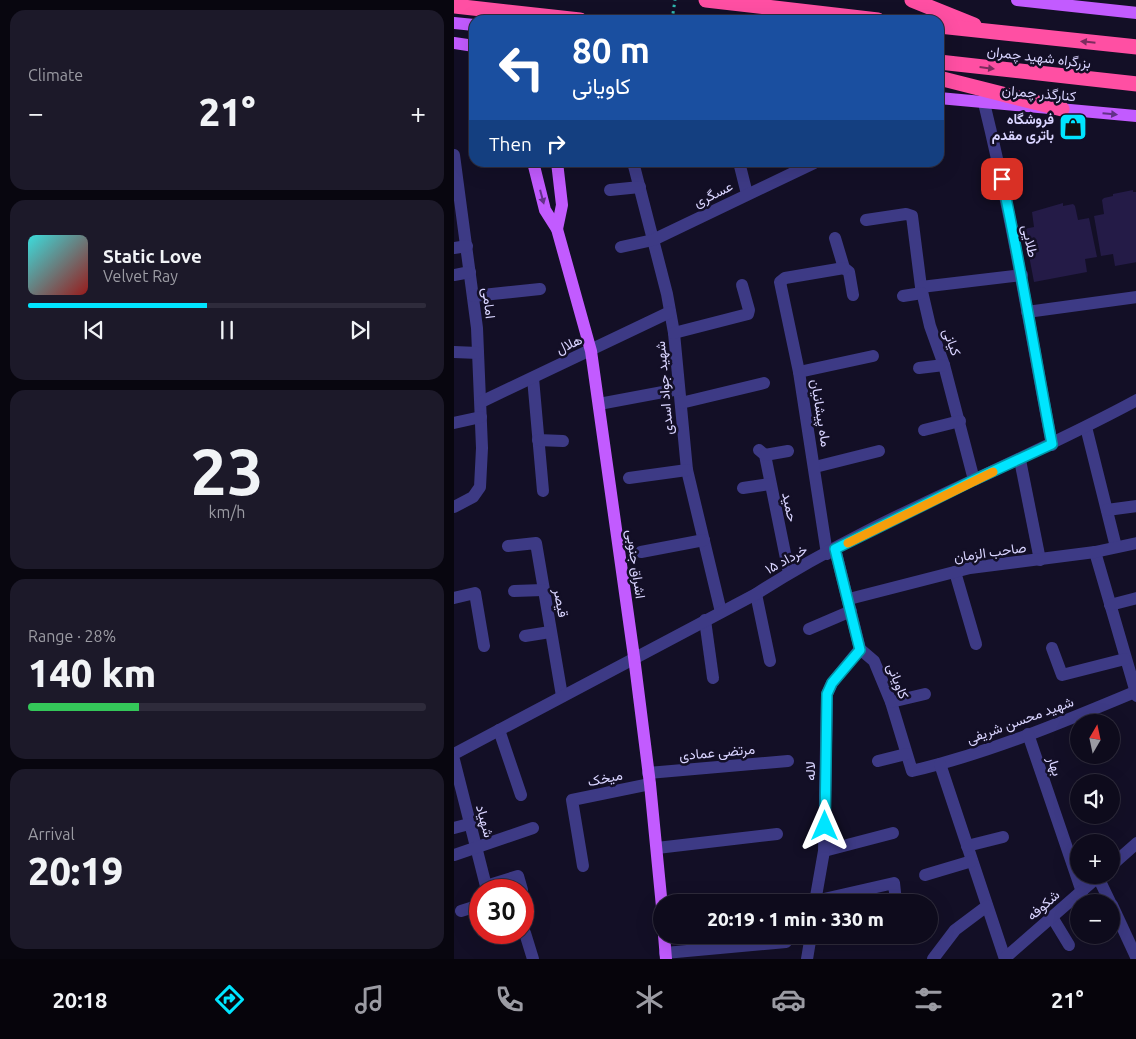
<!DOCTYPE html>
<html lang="en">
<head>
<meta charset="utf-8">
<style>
	body { margin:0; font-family:Ubuntu,Vazirmatn,sans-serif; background:#1c1929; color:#f1f3f6; height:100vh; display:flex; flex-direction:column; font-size:19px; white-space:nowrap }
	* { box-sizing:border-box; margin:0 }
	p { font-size:16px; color:#9b9ba3 }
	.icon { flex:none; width:28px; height:28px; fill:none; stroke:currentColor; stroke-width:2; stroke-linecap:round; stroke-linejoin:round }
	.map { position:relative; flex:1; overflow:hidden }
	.side { display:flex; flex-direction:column; gap:10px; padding:10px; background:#08060f; width:454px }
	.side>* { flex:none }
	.top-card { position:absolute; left:15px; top:15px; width:475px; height:152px; border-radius:15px; box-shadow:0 5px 20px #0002,0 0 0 1px #2e2b3b; background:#1a4fa0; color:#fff; overflow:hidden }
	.needle { width:32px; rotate:9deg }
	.controls { position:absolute; left:616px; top:714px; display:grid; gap:10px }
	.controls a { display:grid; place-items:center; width:50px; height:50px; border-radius:50%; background:#0e0b1c; box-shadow:0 5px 20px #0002,0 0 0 1px #2e2b3b; font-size:25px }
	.speed { position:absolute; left:15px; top:879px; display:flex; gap:10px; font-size:25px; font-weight:700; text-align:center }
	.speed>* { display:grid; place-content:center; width:65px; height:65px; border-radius:50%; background:#0e0b1c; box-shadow:0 5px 20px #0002,0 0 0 1px #2e2b3b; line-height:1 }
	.speed .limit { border:8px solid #d22; background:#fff; color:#111 }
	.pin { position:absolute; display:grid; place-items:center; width:42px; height:42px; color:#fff; margin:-21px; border-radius:10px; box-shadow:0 2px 8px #0006 }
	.me { position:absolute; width:55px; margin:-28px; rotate:0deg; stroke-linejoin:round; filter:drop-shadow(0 0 4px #0008) }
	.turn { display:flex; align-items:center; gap:18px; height:105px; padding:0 20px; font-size:22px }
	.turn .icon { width:65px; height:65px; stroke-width:2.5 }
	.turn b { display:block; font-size:35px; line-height:42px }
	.then { display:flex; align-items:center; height:48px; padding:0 20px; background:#0003; gap:10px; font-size:19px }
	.big { font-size:38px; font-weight:800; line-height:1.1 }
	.side .tile { flex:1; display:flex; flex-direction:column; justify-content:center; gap:8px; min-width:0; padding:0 18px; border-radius:15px; background:#1c1929 }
	.side .dial { align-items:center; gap:0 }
	.dial b { font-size:65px; line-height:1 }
	.song { display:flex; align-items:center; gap:15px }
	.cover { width:60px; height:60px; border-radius:8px; background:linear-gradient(135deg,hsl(180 70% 55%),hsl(0 70% 35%)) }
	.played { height:5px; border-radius:2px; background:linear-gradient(90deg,#00e5ff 45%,#2e2b3b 45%) }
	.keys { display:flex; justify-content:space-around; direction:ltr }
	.heat { display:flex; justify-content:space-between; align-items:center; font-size:28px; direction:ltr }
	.charge { height:8px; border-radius:4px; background:linear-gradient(90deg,#34c759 28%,#2e2b3b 0) }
	.trip { position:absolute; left:199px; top:894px; width:285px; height:50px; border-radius:25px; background:#0e0b1c; box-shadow:0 5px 20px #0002,0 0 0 1px #2e2b3b; font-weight:800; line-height:50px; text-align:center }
	.tabs { display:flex; height:80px; justify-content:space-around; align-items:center; background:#06040b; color:#9b9ba3 }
	.tabs .icon { width:35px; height:35px }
	.tabs .active { color:#00e5ff }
	.tabs b { font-size:22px; color:#f1f3f6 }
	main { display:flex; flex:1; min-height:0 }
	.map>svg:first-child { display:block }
	.building { fill:#241b47 }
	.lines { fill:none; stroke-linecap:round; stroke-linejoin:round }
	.path { stroke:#2fb8b0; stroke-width:3; stroke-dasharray:2.5 4; stroke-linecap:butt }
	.minor { stroke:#3d3a85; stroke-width:12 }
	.major { stroke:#c25bff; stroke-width:12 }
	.highway { stroke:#ff4fa3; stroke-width:15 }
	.oneway { fill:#7d2c5e }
	.oneway2 { fill:#623188 }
	.route-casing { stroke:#0095a6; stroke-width:12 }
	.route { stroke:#00e5ff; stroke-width:9 }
	.slow { stroke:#f59e0b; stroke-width:9 }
	.labels { text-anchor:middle; stroke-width:5; stroke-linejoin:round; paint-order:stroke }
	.street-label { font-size:14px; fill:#d9d4ff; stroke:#130f26 }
	.poi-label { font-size:14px; font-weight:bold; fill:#d9d4ff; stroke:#130f26; text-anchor:end }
</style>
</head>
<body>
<main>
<section class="side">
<div class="tile"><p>Climate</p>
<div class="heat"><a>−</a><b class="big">21°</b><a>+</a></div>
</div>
<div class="tile">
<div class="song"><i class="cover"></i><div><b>Static Love</b><p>Velvet Ray</p></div></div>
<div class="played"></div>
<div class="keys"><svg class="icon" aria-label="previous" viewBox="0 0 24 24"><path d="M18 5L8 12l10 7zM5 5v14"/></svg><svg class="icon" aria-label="pause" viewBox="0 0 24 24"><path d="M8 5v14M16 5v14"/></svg><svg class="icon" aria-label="next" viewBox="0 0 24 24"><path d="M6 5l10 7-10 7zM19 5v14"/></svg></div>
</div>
<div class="tile dial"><b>23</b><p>km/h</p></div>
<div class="tile"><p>Range · 28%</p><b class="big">140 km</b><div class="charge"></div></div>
<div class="tile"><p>Arrival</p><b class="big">20:19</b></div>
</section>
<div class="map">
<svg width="683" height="959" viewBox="0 0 683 959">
	<rect width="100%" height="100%" fill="#130f26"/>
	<g class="building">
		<path d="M679,190v2h4v70l-22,4 -2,-12 -12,2 -7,-40 10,-2 -2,-14 2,-2 9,-2v-2z"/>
		<path d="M609,203v3l10,-2 2,2 3,14 11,-2 8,39 -12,2 2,13 -53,10 -10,-53 10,-2 -2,-15z"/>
	</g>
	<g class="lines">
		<path class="path" d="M218,20l3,-20"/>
		<g class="minor">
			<path d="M530,103c28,113 46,227 68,342"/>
			<path d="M0,155l23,173 5,120 -2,39 -7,10 -19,10"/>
			<path d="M179,162l34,132 7,39 13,137 34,142"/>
			<path d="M285,162l8,32"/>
			<path d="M156,190l30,-3"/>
			<path d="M412,220l40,-6 6,2 9,71 9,39 14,39 30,115"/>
			<path d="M381,238l9,30 5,4 4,23"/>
			<path d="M167,247l32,-7 161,-77"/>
			<path d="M0,248l13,-2"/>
			<path d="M0,275l16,-3"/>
			<path d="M467,287l101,-12"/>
			<path d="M19,296l67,-7"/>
			<path d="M449,296l19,-3"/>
			<path d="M573,312l110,-15"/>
			<path d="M220,333l74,-19 1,-4 -7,-25"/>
			<path d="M0,352l24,1"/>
			<path d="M465,368l25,-3"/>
			<path d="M345,372l74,-16"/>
			<path d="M79,378l10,113"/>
			<path d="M27,402l189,-90"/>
			<path d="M227,403l83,-20"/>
			<path d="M145,404l80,-15"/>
			<path d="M0,423l27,-6"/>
			<path d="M632,427l30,120"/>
			<path d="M470,430l36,-9"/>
			<path d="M84,440l25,1"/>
			<path d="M305,450l6,5 24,118"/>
			<path d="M311,455l23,-4"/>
			<path d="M566,460l20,100"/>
			<path d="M361,467l64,-16"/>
			<path d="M175,478l58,-8"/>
			<path d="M289,488l27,-4"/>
			<path d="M653,510l30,-4"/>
			<path d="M54,546l28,-3 26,153"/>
			<path d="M381,549l25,100 14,12 17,41 21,69c77,-18 151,-49 225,-80"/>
			<path d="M187,552l63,-12"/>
			<path d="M641,552l42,144"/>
			<path d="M373,554l-28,-182 -19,-90 5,-4 59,-10"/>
			<path d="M501,572l21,72"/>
			<path d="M60,591l29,-1"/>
			<path d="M302,594l14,67"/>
			<path d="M0,598l21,-5 9,53"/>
			<path d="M395,599l121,-31 125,-16 42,-9"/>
			<path d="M656,605l27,-7"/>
			<path d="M251,620l8,58"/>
			<path d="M355,629l42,-18"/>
			<path d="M71,636l25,-4"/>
			<path d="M598,648l10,27 63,-16"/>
			<path d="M437,702l34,-8"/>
			<path d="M45,730l22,65"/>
			<path d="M574,734l54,158"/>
			<path d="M0,754l302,-160c119,-77 256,-126 381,-194"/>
			<path d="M0,760l33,130"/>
			<path d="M424,761l28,-7"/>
			<path d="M486,764l65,195"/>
			<path d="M194,773l140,-12"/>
			<path d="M0,828l15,-4"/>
			<path d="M513,846l36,-9"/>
			<path d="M203,848l120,-14"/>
			<path d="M370,851l69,-18"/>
			<path d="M0,855l79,-27"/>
			<path d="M658,865l25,-22"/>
			<path d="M129,866l-11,-66 78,-16"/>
			<path d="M471,875l47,-14"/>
			<path d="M644,877l12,25"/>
			<path d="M32,886l32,-10 4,14"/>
			<path d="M361,901l79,-18 2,19"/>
			<path d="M361,902l9,-51 3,-157 5,-11 28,-34"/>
			<path d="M658,905l25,54"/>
			<path d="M7,911l19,-6"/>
			<path d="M598,917l17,28"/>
			<path d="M71,933l8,26"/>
			<path d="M211,953l121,-11"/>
			<path d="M551,958l95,-83"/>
			<path d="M353,959l4,-24"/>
			<path d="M479,959l22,-29 32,-24"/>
		</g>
		<g class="major">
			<path d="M563,0l120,13"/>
			<path d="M0,23l20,2"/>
			<path d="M0,43l20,3"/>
			<path d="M485,98l198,18"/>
			<path d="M79,162l12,48 12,19 34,122 43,306 16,127 12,123"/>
			<path d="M103,162l5,43 -5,24"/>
			<path d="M210,935l2,24"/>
		</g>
		<g class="highway">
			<path d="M252,0l172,20"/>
			<path d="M458,0l62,25"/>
			<path d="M0,6l126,14"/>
			<path d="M485,26l198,21"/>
			<path d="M485,62l198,22"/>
			<path d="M485,78l123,31"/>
		</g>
	</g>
	<defs><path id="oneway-solid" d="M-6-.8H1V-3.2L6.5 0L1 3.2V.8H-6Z" transform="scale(1.25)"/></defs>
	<g class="oneway">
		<use href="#oneway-solid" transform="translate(634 42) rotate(-174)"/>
		<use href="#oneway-solid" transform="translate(533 68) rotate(7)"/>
	</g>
	<g class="oneway2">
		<use href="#oneway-solid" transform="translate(656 114) rotate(5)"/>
		<use href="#oneway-solid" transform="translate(88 197) rotate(75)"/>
	</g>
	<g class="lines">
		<defs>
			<path id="route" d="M371,826l2,-132 5,-11 28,-33 -25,-101 139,-69 78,-36c-17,-88 -31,-177 -50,-265"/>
		</defs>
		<use href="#route" class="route-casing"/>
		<use href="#route" class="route"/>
		<path class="slow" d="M394,543l145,-71"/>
	</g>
	<defs>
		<symbol id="shop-square" viewBox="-11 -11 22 22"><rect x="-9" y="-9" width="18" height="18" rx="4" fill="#00e5ff" stroke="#130f26"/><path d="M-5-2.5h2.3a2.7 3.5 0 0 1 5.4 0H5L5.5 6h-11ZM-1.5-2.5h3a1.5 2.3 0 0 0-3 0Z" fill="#111"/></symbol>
	</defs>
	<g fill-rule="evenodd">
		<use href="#shop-square" x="603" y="111" width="32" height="32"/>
	</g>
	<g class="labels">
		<g class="street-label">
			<text transform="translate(585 57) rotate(7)" y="5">بزرگراه شهید چمران</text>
			<text transform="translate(585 93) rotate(5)" y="5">کنارگذر چمران</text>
			<text transform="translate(259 194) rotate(-26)" y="5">عسگری</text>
			<text transform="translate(576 241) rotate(78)" y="5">طلایی</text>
			<text transform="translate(35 303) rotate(83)" y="5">امامی</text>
			<text transform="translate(498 342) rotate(70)" y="5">کیانی</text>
			<text transform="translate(115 344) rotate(-25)" y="5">هلال</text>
			<text transform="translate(210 388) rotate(-95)" y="5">شهید جواد اسدی</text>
			<text transform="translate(367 413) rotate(81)" y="5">ماه پیشانیان</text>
			<text transform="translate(336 507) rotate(78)" y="5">حمید</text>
			<text transform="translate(536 552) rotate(-8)" y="5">صاحب الزمان</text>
			<text transform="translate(332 559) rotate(-29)" y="5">۱۵ خرداد</text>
			<text transform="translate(182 564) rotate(82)" y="5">اشراق جنوبی</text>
			<text transform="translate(107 603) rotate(80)" y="5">قیصر</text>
			<text transform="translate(444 681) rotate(69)" y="5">کاویانی</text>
			<text transform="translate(566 720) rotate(-20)" y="5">شهید محسن شریفی</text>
			<text transform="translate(263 752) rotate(-5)" y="5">مرتضی عمادی</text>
			<text transform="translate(601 766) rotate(72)" y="5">بهار</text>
			<text transform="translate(356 771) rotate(-90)" y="5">لاله</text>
			<text transform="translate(151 778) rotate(-12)" y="5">میخک</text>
			<text transform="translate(31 821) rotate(75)" y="5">شهیاد</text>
			<text transform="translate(589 905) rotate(-41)" y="5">شکوفه</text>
		</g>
		<g class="poi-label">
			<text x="600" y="124">فروشگاه<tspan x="600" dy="16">باتری مقدم</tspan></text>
		</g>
	</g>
</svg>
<div class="controls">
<a><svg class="needle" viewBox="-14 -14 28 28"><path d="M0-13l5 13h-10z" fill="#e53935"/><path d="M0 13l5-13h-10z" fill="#9b9ba3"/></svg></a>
<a><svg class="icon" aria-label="sound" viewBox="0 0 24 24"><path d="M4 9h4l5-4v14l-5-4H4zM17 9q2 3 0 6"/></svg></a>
<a>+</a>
<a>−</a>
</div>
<div class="speed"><div class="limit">30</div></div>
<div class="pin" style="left:548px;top:179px;background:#d93025"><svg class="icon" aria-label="arrive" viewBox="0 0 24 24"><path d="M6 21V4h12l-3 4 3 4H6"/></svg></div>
<svg class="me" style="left:371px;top:826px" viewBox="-20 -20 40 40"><path d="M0-17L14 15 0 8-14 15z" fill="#00e5ff" stroke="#fff" stroke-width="4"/></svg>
<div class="trip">20:19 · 1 min · 330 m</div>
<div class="top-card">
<div class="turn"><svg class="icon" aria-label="left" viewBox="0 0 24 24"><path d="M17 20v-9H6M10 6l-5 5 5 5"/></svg><div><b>80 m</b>کاویانی</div></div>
<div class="then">Then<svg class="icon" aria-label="right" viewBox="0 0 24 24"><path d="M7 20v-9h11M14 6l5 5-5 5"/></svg></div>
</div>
</div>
</main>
<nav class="tabs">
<b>20:18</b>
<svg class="icon active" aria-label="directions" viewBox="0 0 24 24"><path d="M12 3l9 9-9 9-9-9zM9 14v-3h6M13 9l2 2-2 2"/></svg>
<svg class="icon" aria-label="music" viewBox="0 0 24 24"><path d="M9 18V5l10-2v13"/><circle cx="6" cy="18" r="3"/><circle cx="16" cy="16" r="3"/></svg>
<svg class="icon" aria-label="phone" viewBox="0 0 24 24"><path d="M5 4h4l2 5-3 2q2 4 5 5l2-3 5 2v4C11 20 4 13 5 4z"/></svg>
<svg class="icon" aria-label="climate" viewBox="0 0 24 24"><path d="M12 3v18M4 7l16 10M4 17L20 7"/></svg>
<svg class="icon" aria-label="car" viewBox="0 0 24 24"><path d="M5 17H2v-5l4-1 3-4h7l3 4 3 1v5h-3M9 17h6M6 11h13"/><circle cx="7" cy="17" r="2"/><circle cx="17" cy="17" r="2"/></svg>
<svg class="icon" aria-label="filters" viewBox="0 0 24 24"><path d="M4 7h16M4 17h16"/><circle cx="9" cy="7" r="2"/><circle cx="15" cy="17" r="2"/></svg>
<b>21°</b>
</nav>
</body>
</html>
